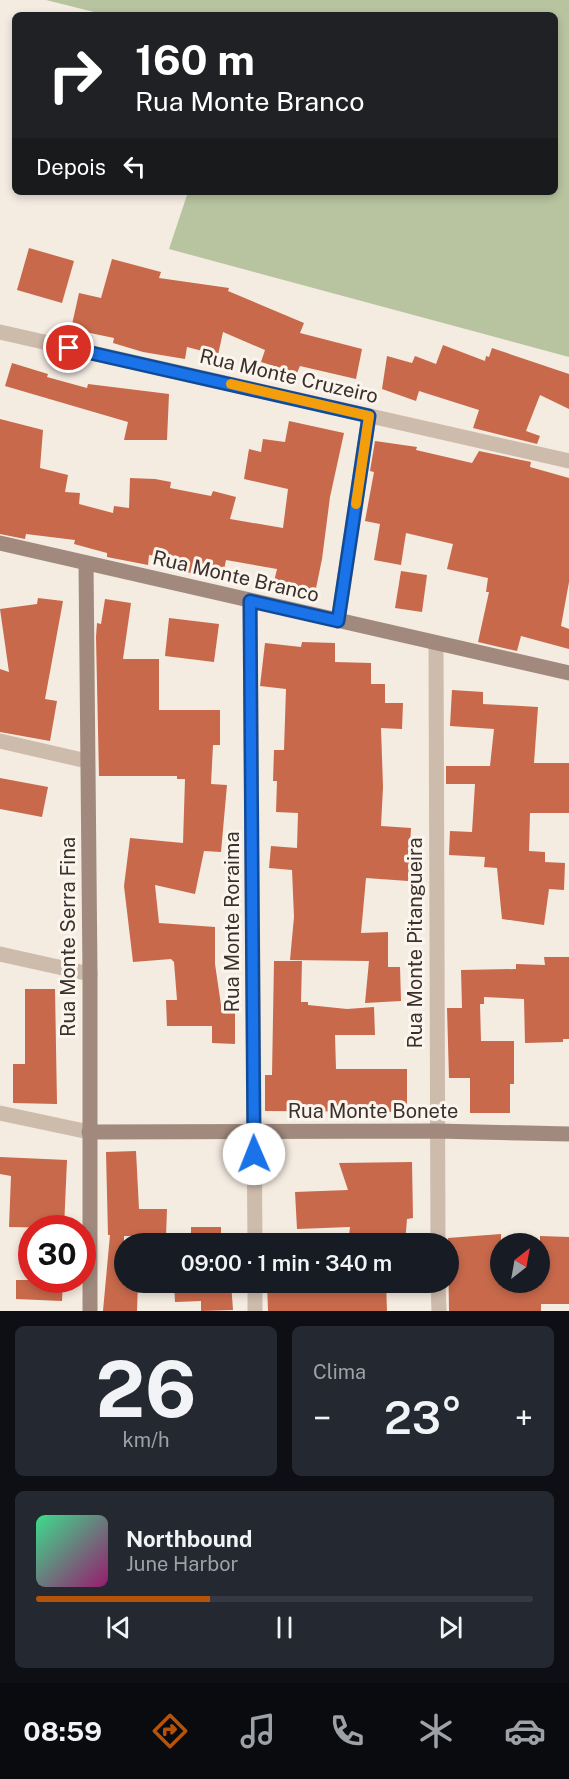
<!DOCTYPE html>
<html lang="pt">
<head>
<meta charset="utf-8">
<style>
	body { margin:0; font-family:"Public Sans",sans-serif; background:#242831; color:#f1f3f6; height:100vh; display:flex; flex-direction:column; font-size:22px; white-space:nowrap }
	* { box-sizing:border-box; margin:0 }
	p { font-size:20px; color:#9ea1a6 }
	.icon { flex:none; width:33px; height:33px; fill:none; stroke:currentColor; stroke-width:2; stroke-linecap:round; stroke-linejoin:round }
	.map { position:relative; height:1311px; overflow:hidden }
	.details { display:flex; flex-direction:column; gap:15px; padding:15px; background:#0d0f14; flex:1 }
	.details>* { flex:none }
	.top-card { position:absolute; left:12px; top:12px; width:546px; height:183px; border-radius:9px; box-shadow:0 3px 9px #0003; background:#202124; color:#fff; overflow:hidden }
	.needle { width:39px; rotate:31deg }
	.tools { position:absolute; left:490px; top:1233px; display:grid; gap:12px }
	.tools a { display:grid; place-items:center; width:60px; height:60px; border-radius:50%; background:#171b24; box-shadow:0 3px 9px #0003; font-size:30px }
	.speed { position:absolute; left:18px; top:1215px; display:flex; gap:12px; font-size:30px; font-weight:700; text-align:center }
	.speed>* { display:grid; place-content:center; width:78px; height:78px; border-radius:50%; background:#171b24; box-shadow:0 3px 9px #0003; line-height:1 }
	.speed .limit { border:9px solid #d22; background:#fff; color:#111 }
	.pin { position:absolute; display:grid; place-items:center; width:51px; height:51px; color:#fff; margin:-26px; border:3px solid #fff; border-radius:50%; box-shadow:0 2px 6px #0007 }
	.me { position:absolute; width:66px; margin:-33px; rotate:359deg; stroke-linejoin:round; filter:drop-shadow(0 0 4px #0008) }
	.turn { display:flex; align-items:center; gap:21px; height:126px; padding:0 24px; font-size:27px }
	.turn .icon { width:78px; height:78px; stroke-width:2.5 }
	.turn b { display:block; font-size:42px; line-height:51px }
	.then { display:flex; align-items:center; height:57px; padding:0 24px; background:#0003; gap:12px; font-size:22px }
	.big { font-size:45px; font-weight:600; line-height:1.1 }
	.details .widget { flex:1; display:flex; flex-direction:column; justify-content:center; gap:9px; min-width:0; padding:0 21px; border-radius:9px; background:#242831 }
	.details .dial { align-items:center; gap:0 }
	.dial b { font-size:78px; line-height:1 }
	.song { display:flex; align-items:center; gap:18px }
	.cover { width:72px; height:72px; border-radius:9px; background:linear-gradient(135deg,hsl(150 70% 55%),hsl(320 70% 35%)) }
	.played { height:6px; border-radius:3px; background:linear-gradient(90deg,#b45309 35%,#363941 35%) }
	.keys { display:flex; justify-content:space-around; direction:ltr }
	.heat { display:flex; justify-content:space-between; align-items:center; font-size:33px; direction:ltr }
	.details .tiles { flex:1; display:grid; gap:15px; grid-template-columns:1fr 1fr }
	.widget:last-child { grid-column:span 2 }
	.trip { position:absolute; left:114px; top:1233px; width:345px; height:60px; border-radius:30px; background:#171b24; box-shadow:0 3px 9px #0003; font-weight:600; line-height:60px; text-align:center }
	.menu { display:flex; height:96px; justify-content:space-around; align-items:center; background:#090b0e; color:#9ea1a6 }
	.menu .icon { width:42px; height:42px }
	.menu .active { color:#b45309 }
	.menu b { font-size:27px; color:#f1f3f6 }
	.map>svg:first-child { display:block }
	.green { fill:#b8c4a0 }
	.building { fill:#c8694b }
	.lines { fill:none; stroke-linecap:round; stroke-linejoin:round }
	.street { stroke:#cdbbac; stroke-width:15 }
	.secondary { stroke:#a18a7d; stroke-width:15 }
	.route-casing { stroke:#114b97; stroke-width:15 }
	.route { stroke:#1a73e8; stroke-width:10 }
	.slow { stroke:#f59e0b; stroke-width:10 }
	.labels { text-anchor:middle; stroke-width:6; stroke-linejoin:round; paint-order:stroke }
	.street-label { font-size:20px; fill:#3b302b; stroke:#fbf5ee }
</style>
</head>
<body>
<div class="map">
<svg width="569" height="1311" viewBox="0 0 569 1311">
	<rect width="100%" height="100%" fill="#f4ebe1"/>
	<path class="green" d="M46,0h523v357l-400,-108 19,-57h367v-177h-449z"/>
	<g class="building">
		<path d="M29,248l45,13 -12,42 -45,-13z"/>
		<path d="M112,259l49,13 -2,6 70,10 -1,3 76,32 -4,10 62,16 -6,30 -56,-13 -3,7 -36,-11 4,-12 -42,-18 -5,23 -31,-8 -2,12 -42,-7 -30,-9 1,-5 -43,-9 8,-36 22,5z"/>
		<path d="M443,345l42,16 1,-5 3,1 3,-9 77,26v35l-29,-14 -14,36 14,5 -3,8 -64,-16 6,-18 -60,-19 -3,10 -34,-12 5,-33 25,7 3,-7 21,8z"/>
		<path d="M12,363l36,11 -1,3 40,11 1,-4 81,10 -2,46h-43l4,-18 -123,-36z"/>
		<path d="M0,419l43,11 -3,38 28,7 -3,17 15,1 -1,11 34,9 1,-7 15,2 1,-30 25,1 16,3 -1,6 41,8 2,-5 23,6 -6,22 53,9 5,-39 -44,-10 5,-30 12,3 2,-13 22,3 4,-21 55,12 -14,64 -8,62 -8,39 -42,-8 5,-21 -51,-9 -4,20 -36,-8 3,-11 -40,-6 -1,10 -41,-8v-4l-33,-9 1,-4 -49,-6 -1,5 -25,-5z"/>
		<path d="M375,441l42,6 -1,3 56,13 7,-12 52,11 -1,5 39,11v104l-8,44 8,3v20l-48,-13 -4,15 -39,-9 11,-50h-3l2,-14 -41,-9 6,-25 -47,-11 -5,32 -27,-5 6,-36 -15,-3 9,-49 -4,-1z"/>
		<path d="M401,571l26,4 -5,37 -27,-4z"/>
		<path d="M38,598l25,3 -18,98 12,2 -7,40 -50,-9v-63l9,3 -9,-63 37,-5z"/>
		<path d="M105,599l26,4 -8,56h36v51h61v35h-7l-2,39 16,1 -6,67 -17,-1 -9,43 -40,-9 4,38 56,4v37l6,41 14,1v38l-23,-1v-17h-45l-1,-26h11l-3,-38 -3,-3 -38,3 -9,-76 6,-48 53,5 2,-64h-8v-3h-78l-3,-139 1,-14 4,1z"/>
		<path d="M169,618l50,6 -5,38 -49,-6z"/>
		<path d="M302,642l33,1v19l36,1v21h14v19h18l-1,26 -21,-1 2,59 -2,39 30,2 -3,53 -42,-3 -5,55 27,-1v35h12l1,34 -36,2 4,-42 -79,-1 4,-43 -2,-47 -23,-2 2,-22 26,2 1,-35 -22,-1 1,-31h-4l1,-31h10l2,-61 -26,-3 5,-43 36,4z"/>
		<path d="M452,690l31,2v12l55,3 -4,56h35v50h-39l-1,38 16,1v10l20,1 -1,27 -15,-1 -5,36 -42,-6 -5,-51 -13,-1 1,-10 -36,-2 1,-24 22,1 3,-48h-29v-18h44l4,-37 -44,-3z"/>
		<path d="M0,778l48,9 -6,30 -42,-8z"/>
		<path d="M544,957h25v82h-6v3l-38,1 -1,-44 -40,-2v7h-4l1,37h33v43h-4v29h-40v-35h-21l-2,-70h15l-1,-38 55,-1v-5l29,1z"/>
		<path d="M274,961h28l-1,41h7v3l39,4 27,-2 1,28h-40l1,34h71v43l-142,-1v-36h7z"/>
		<path d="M25,989h30l2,115 -44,-1v-39h12z"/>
		<path d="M136,1151l3,58h28l-1,28 -42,-1v46h14l-1,29h-34l7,-76h-2l-2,-83z"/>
		<path d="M0,1157l67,3 -3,68 -55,-1 2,-51 -11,-2z"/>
		<path d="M412,1162l1,56 -6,1 -2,25h-57l2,-17 -53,2 -2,-37 53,-2 -9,-27z"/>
		<rect x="191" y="1227" width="30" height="17"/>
		<path d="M501,1234v48h39v-46l29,1v67h-28v7h-92l-1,-73z"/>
		<path d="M16,1280h47l-1,21 -46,-2z"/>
		<path d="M174,1282h57l2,28 -32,1v-10l-26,1z"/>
		<path d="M267,1282h119l1,29h-119z"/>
	</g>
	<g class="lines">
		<g class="street">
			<path d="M0,332l569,129"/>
			<path d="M250,601l5,643"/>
			<path d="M338,621l31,-205"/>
			<path d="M436,643l2,601"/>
			<path d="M0,741l87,20"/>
			<path d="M0,954l90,20"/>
			<path d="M0,1113l89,19"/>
			<path d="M255,1282v29"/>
			<path d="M438,1282l1,29"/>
		</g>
		<g class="secondary">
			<path d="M0,543l569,130"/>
			<path d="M86,563l4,411v337"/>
			<path d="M89,1132l347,-1 133,3"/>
		</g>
	</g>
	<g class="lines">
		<defs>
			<path id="route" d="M69,348l300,68 -31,205 -88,-20 4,553"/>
		</defs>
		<use href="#route" class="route-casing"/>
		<use href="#route" class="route"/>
		<path class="slow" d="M231,384l138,32 -13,88"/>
	</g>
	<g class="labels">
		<g class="street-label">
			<text transform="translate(289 376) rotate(13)" y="7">Rua Monte Cruzeiro</text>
			<text transform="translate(236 576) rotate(13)" y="7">Rua Monte Branco</text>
			<text transform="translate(232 922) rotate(-90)" y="7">Rua Monte Roraima</text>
			<text transform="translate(68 937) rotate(-90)" y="7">Rua Monte Serra Fina</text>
			<text transform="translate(415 943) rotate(-90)" y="7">Rua Monte Pitangueira</text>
			<text x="373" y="1118">Rua Monte Bonete</text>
		</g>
	</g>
</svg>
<div class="tools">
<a><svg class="needle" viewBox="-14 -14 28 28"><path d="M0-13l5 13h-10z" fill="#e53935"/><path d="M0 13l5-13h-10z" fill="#9ea1a6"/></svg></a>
</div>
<div class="speed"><div class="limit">30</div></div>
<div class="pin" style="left:69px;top:348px;background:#d93025"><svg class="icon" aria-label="arrive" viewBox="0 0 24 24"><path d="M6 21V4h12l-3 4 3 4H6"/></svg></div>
<svg class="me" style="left:254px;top:1154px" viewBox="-20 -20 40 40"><circle r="19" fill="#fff"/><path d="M0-13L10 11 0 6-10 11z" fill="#1a73e8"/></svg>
<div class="trip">09:00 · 1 min · 340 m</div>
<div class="top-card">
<div class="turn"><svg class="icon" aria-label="right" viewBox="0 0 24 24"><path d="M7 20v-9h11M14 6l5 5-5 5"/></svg><div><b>160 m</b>Rua Monte Branco</div></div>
<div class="then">Depois<svg class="icon" aria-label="left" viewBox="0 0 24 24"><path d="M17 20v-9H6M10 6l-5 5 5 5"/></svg></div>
</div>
</div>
<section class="details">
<div class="tiles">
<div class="widget dial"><b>26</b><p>km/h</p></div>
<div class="widget"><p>Clima</p>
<div class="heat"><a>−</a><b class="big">23°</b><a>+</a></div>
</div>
<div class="widget">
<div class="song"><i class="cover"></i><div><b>Northbound</b><p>June Harbor</p></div></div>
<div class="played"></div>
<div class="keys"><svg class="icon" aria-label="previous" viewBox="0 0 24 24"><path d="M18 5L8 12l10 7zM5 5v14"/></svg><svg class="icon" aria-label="pause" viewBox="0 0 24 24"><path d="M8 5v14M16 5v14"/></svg><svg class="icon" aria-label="next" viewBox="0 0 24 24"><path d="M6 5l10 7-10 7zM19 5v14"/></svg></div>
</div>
</div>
</section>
<nav class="menu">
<b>08:59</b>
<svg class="icon active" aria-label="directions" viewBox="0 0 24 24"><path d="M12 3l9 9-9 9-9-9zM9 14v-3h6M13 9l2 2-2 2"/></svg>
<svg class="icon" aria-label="music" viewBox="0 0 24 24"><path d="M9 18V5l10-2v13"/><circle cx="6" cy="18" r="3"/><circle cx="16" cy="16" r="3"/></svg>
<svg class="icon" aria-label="phone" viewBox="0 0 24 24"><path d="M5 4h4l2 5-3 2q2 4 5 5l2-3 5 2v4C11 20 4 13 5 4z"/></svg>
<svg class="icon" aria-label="climate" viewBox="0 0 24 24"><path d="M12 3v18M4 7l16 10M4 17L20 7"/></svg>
<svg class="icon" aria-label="car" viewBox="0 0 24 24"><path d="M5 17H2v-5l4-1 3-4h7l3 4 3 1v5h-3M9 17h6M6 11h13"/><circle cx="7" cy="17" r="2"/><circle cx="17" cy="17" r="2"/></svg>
</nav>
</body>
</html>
